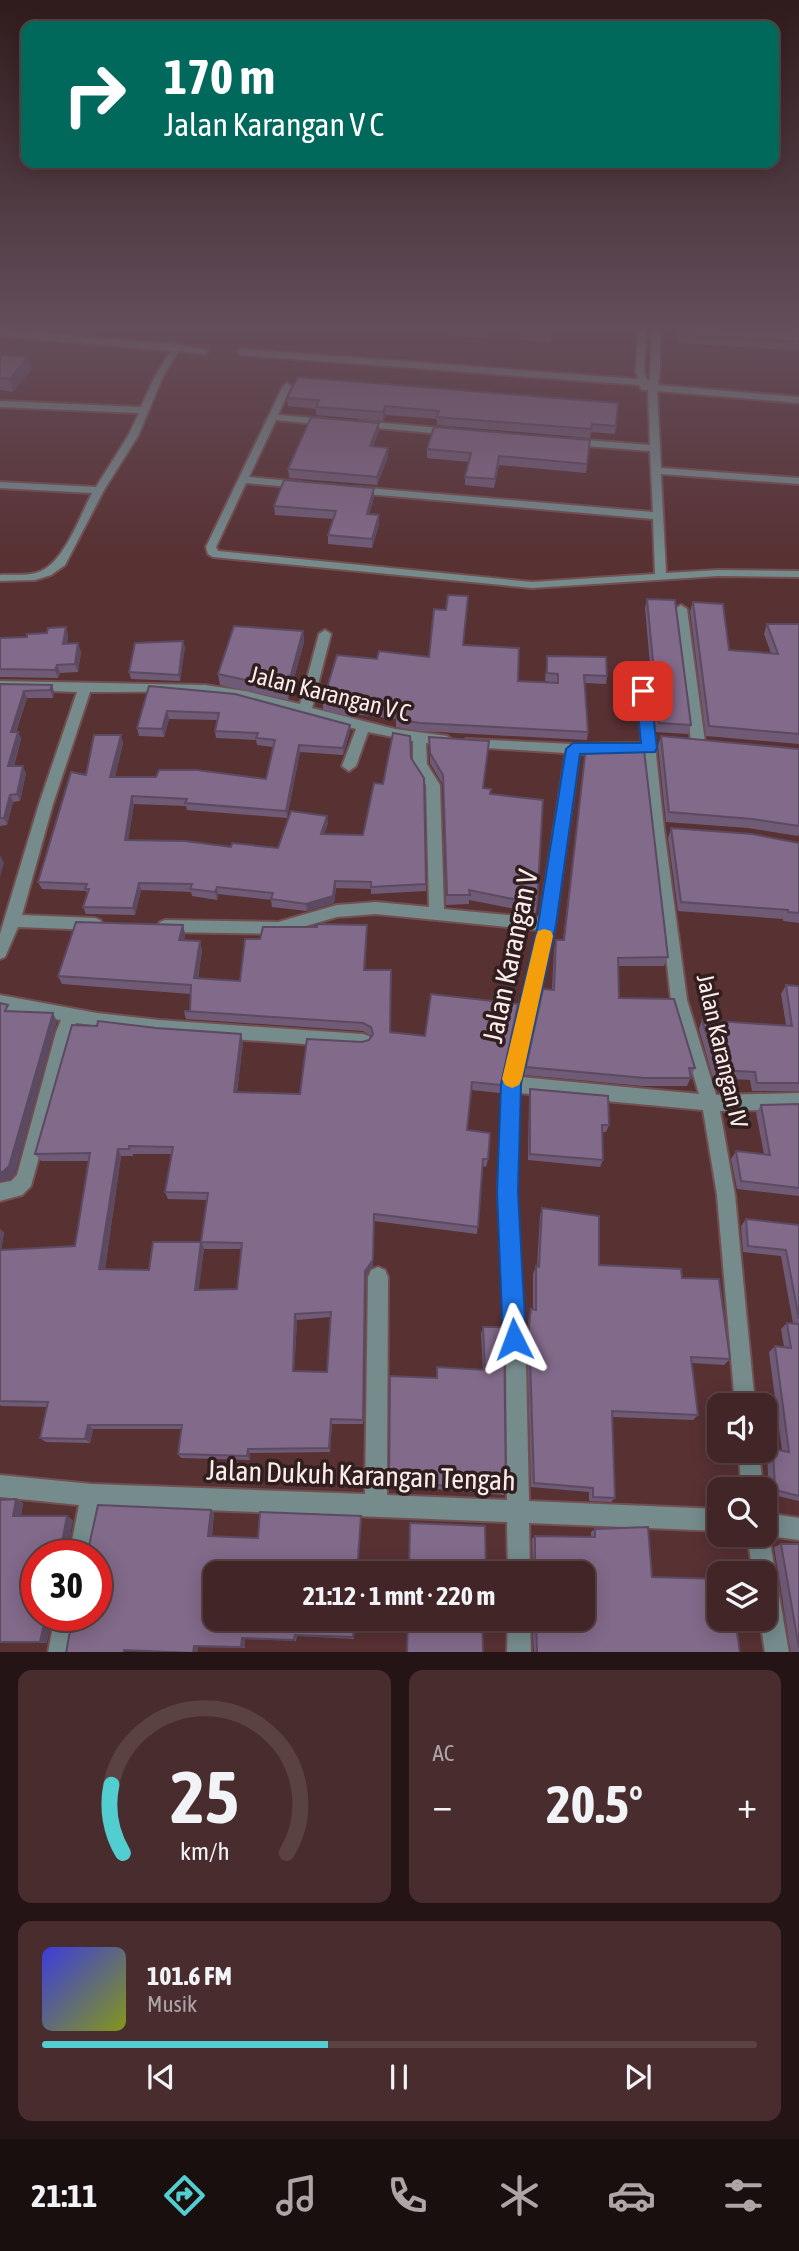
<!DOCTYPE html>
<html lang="id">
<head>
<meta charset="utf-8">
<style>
	body { margin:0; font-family:"Asap Condensed",sans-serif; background:#492d2e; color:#f1f3f6; height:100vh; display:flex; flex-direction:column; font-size:26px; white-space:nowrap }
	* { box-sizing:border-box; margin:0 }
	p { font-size:23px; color:#aea5a7 }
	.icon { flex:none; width:38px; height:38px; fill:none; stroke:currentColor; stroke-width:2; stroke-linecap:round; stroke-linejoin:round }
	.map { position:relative; height:1652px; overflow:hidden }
	.side { display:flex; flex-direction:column; gap:18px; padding:18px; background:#241415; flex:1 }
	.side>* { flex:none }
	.top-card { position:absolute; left:21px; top:21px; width:758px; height:147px; border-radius:14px; box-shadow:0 4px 18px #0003,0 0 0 2px #5a4243; background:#00695c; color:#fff; overflow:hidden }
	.controls { position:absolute; left:707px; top:1393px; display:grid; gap:14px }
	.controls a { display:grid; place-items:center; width:70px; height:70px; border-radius:14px; background:#422526; box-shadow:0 4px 18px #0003,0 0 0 2px #5a4243; font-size:35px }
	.speed { position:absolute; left:21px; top:1540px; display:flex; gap:14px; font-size:35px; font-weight:700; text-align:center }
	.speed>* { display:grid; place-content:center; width:91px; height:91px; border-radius:50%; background:#422526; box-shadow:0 4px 18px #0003,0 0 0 2px #5a4243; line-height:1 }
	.speed .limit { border:10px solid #d22; background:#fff; color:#111 }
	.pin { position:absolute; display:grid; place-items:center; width:60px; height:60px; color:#fff; margin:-30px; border-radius:14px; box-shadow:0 4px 10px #0006 }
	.me { position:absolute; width:77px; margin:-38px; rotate:357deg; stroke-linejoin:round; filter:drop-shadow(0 0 5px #0008) }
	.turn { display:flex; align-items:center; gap:24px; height:147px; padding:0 28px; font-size:32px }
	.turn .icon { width:91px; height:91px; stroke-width:2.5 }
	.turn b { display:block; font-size:49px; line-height:60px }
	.big { font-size:52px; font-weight:700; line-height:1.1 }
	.side .widget { flex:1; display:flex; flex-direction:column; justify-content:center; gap:10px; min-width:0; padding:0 24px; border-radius:14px; background:#492d2e }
	.side .dial { align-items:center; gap:0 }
	.dial svg { height:182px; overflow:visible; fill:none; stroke:#5a4243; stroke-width:7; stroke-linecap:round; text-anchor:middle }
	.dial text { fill:#f1f3f6; stroke:none }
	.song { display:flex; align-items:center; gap:21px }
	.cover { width:84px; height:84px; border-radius:10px; background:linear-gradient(135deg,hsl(240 70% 55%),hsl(70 70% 35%)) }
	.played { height:7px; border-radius:4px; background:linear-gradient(90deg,#52cdd0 40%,#5a4243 40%) }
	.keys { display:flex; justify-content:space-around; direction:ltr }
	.heat { display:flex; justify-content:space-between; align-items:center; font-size:38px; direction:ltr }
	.side .tiles { flex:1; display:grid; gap:18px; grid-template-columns:1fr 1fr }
	.widget:last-child { grid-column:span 2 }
	.trip { position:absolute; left:203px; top:1561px; width:392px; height:70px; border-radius:14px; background:#422526; box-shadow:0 4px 18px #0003,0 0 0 2px #5a4243; font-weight:700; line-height:70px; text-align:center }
	.tabs { display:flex; height:112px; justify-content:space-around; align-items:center; background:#1a0f0f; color:#aea5a7 }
	.tabs .icon { width:49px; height:49px }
	.tabs .on { color:#52cdd0 }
	.tabs b { font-size:32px; color:#f1f3f6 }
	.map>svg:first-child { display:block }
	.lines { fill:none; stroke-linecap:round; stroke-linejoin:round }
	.minor-casing { stroke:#724f51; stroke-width:4 }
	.minor { fill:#758b8c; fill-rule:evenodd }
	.wall { fill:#705b77; fill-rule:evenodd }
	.shaded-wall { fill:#5b4a61 }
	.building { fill:#826a8a; stroke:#5b4a61; stroke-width:2; fill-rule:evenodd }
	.route { fill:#1a73e8; stroke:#114b97; stroke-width:2 }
	.slow { fill:#f59e0b }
	.labels { text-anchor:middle; stroke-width:7; stroke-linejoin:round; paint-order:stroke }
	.street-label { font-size:24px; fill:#fceded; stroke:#311f20 }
	.near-street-label { font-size:28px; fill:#fceded; stroke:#311f20 }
</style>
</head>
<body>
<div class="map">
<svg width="799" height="1653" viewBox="0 0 799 1653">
	<rect width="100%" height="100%" fill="#583133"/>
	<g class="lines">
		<defs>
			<g id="minor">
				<path d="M638,326h8l-2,46 3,8h3l2,-54h8v43l-2,16 141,12v6l-142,-12 4,77 138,10v6l-138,-10 5,99 52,-3 81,1v6l-81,-1 -186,12 -319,-31 -5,-3 -2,-7 77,-161 4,-3 4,3 -13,29 48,4 5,3 -5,3 -50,-5 -27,57 52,5 5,3 -5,3 -55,-5 -30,64 2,4 314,31 123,-8 -2,-55 -297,-26 -5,-3 5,-3 297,25 -3,-61 -77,-6 -5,-3 5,-3 77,6 -2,-55h-6l-3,-5 -398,-30 -4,-3 4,-3 397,30 -2,-7z"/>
				<path d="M0,330l177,14 32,7 -4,3 -26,-3 -16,25 -25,60 -34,54 -39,75 -14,10 -16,5 -35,1v-6c13,-1 31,2 43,-5 22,-11 38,-56 49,-77l-92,-5v-6l96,5 32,-51 11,-23 -139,-6v-6l141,6 14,-31 16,-25 -171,-15z"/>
				<path d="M360,421l92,8 5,3 -5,3 -95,-9v-4z"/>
				<path d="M681,605l6,4 18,133 -7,5 -7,-5 -16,-133z"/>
				<path d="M325,630l6,4 -19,74 83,21 52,7 7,5 -7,5 -21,-3 1,21 13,21 4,124 96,9 26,-165 -95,-6 -7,-5 2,-3 107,5 69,-1 -7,-75 6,-4 6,4 17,161 23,171 29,95 83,-2v16l-79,2 15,84 20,210h-20l-18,-210 -14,-85 -184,-17 -3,99 10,171 3,138 190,8v22l-190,-8 1,50h-22l-1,-51 -406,-16 -10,50h-22l10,-51 -79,-8v-22l92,9 273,10 3,-217 3,-7 7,-3 7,3 3,7 -1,218 120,5 -1,-137 -8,-171 5,-108 35,-154 -162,-16 -39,3 -59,17 -113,-2 -5,-2 -3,-4 3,-4 5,-2 113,2 59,-17 39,-3 53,5 -3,-122 -13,-21v-23l-45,-9 -12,34 -7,5 -7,-5 14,-37c-44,-12 -86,-27 -131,-33 -45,-6 -90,-4 -135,-4l-37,112 -31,111 73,3 5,2 3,4 -3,4 -5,2 -77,-3 -13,30 -5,2v-25l39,-130 38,-112 -77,-3v-8l205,4 40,6 55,13 19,-70zM643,753l28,247 28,94 -178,-17 34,-152 24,-171z"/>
				<path d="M0,995l97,18 62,7 204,14 6,2 2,5 -2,5 -6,2 -204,-14 -83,-11 -45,163 -9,9 -22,6v-18l11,-2 6,-6 39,-143 5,-12 -61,-11z"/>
				<path d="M739,1451h20l4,38h-22z"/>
				<path d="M765,1513l34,5v22l-30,-4 20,117h-24l-5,-34h5v-46h-12l-6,-38h18z"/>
				<path d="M55,1615h23l-6,38h-24z"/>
				<path d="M508,1619h22l1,34h-24z"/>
			</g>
		</defs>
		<use href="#minor" class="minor-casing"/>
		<use href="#minor" class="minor"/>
	</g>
	<g class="wall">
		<path d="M455,326h34l-3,12 -32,-2z"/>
		<path d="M521,326h31l-2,16 -31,-2z"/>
		<path d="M677,326h122v25l-121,-8z"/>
		<path d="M0,355l32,14 -19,23 -13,-2z"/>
		<path d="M287,398l329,28 -1,8 -24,-2 -1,6 -153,-13v-6l-51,-4 -3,6 -67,-6v-6l-28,-3z"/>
		<path d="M379,431l-6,16 15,1v9l-11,28 -88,-7 -1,-9z"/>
		<path d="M590,440l-4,33 -87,-8 -5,23 -29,-3v-8l4,-15 -42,-4v-9z"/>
		<path d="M374,497l-5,18h10v9l-7,24 -44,-4v-9l5,-16 -58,-4 -1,-9z"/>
		<path d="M647,599l44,126 -3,9 -32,-2 -11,-124z"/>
		<path d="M693,602l36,48 42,3 -7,-19 3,-10h32v120l-93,-8 -16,-125z"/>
		<path d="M303,631l1,11 -16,58 -68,-15 -2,-11z"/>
		<path d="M68,635l-1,9 14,8 -3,20 -18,1 -2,5 -58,-1v-39z"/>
		<path d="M463,645l55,36 39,2 -12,-2 2,-25 60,20 -1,8 -21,-1 3,49 -1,8 -168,-9 -23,-4v-8l-41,-5 -1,4 -31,-8v-9l54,-42 52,-2z"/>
		<path d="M185,647l-5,34 -49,-2 -2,-7z"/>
		<path d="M0,684l52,1 2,7 -1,6h-26l-11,34h2l3,7 -7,27 12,7 -6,28 -7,1 -6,23 -7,1z"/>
		<path d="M149,686l201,46 -7,23 -43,-3 -13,66 -100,-8 -1,-4 -52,-2 -6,36 103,7 47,1 50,-25 -4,11 39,1 20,-51 28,-26 15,126v7l-55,3v-5l-35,-1 -2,15 -27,8 -35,-4 -1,-7 -53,-6 -1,6 -25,-4 -1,-4 -50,-2 -6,25 -49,-1 -3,-7 4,-13 -1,-3 -44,-2 -4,-7 48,-107 35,-40 2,8 -8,34 151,2 7,-32 -16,-2 -1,-5 -40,-2 -1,-7 2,-11 -48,-1 -5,18 -25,-1 -2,-8z"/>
		<path d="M661,736l138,13v85l-1,2 -50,-8 -82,-6 -8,-76z"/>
		<path d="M429,737l61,57 47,110 -1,9 -67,-13v4l-23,1 -3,-120 -13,-22z"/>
		<path d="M586,747l82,210 -4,9h-46l1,32 76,70 -8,18h-45l-118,-11 19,-86 9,1 2,-41 2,-9h7z"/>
		<path d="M671,828l128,15v80l-16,-2v-2l-105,-8 -10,-73z"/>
		<path d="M183,925l2,9 -1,6 16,1 2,9 -4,29 42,2 20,-42 107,-5 -2,36 25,62 35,4 93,-32 -18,89 -29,-3 -4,40 21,29 -2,8 -3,-1 -6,68 -103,-13 -1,45 -8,11 -2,147h-31l-2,28 -80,1v7l-69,-2 -3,-4 3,-25h-88l-3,14 -44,-1 -6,-4 7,-31 -45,-1 -2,-1v-176l4,4 -3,17 74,-4 13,-85h-47l-6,-7 208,-112 -6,50 63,2 62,-52 7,-2 3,-4 -9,-5 -177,-12 -2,-8h6v-17l-128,-10 -4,-8zM133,1154h39l-7,38 3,7 39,1 -6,42 -52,28 -44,-1 16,-113h12zM204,1249h37l-4,40 -39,1zM330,1317l-3,55 -33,-1 3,-51z"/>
		<path d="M786,985l13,1v105h-47l-2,-11 -37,-2 -14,-49 3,-9 84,5 -5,-31z"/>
		<path d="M530,1089l79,36 -3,7h-4l1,28 -3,7 -72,-7 1,-63z"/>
		<path d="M799,1104v92l-62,-7 -6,-30 5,-8 28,3 -8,-41 5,-8z"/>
		<path d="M542,1208l57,57 83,13 48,81 -6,6 -32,-2 6,52 -5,5 -81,-3 3,81 -4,4 -22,-1v-9l-58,-5 -4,-154 2,-17 2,-7 2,1v-36l3,-8 1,1 3,-51z"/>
		<path d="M746,1219l53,6v276l-30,-7 -2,-41 6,-4 9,2 -13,-99 6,-6 9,1 -3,-18 6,-6h6l-12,-67 -38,-4 -2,-26z"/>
		<path d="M483,1327l23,164 -2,4 -114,-10v-109l46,2 47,-8 -2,-37z"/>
		<path d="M16,1499l7,4 -2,13 52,4 -7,35 -29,1 10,87h-47v-143z"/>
		<path d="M211,1510l3,3 -2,23 46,2 103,-19 -146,100h140l-1,20 -57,-3 -1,5 -51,-2v9l-47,-1 -1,6 -67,-2v2l-43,-98z"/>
		<path d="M595,1529l57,48 67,42 -185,34 -2,-34h51l-50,-48 -1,-32 3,-3 56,1v-5z"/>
		<path d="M781,1544h18v109h-8l-17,-106z"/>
	</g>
	<g class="shaded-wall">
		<path d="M28,357l4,12 -19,23 -3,-13z"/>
		<path d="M385,406l1,9 -3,6v-9z"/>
		<path d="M379,423v8l-9,24v-9z"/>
		<path d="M388,448v9l-11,28v-8z"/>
		<path d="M374,488v9l-7,26v-9z"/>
		<path d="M379,515v9l-7,24v-9z"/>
		<path d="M66,627l2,8 -2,18 -3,-9z"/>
		<path d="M303,631l1,11 -16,58 -1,-11z"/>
		<path d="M183,641l2,6 -5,34 -1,-6z"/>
		<path d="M78,643l3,9 -3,20 -3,-8z"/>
		<path d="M57,665l3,8 -2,5 -3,-8z"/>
		<path d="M52,685l2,7 -1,6 -3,-8z"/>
		<path d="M24,691l3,7 -14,41 -2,-7z"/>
		<path d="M167,711l2,8 -5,18 -2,-8z"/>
		<path d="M350,725v7l-7,23v-7z"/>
		<path d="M18,732l3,7 -10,34 -3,-7z"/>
		<path d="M121,735l2,8 -10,42 -3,-8z"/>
		<path d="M299,745l1,7 -13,66 -1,-7z"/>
		<path d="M23,766l3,7 -6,28 -3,-7z"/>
		<path d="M10,795l3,7 -6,23 -3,-7z"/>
		<path d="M132,796l2,8 -7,44 -2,-8z"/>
		<path d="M327,816l1,7 -6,18 -1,-7z"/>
		<path d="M0,855l4,8 -4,14z"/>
		<path d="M335,881l1,7 -2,15 -27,8 -1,-7z"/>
		<path d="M139,883l2,7 -6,25 -2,-7z"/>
		<path d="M217,887l1,7 -1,6 -2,-8z"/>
		<path d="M183,925l2,9 -3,15 -3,-9z"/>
		<path d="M367,925v9l-3,45v-9z"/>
		<path d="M200,941l2,9 -6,37 -2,-9z"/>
		<path d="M53,1013l4,9 -42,152 -5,5 -10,3v-9z"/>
		<path d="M241,1034l2,8 -7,58 -2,-8z"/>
		<path d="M118,1149l3,7 -17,120 -5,-7z"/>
		<path d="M374,1214l-1,52 -8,11 -2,147 2,-153z"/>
		<path d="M0,1229l4,4 -4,23z"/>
		<path d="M201,1242l3,7 -6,47 -3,-6z"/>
		<path d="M295,1314l2,6 -3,56 -1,-5z"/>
		<path d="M331,1419l1,5 -2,28 -1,-4z"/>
		<path d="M88,1425l5,4 -3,14 -5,-4z"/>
		<path d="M248,1449l2,4v7l-3,-4z"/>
		<path d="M16,1499l7,4 -3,17 -7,-4z"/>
		<path d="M211,1510l3,3 -3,25 -3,-2z"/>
		<path d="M67,1516l6,4 -6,36h-5l-2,-3z"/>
		<path d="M361,1516l-3,57h-1z"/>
		<path d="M46,1615h7l-6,28 -7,-1z"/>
		<path d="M242,1638l3,1v9l-4,-1z"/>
		<path d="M194,1646l4,1 -1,6h-4z"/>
	</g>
	<g class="building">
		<path d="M460,326h27l-1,1z"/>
		<path d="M521,326h31l-1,5 -31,-2z"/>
		<path d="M680,326h119v16l-119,-8z"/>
		<path d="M0,355l28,2 -18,22 -10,-1z"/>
		<path d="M298,377l320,26 -2,23 -24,-2 -1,5 -154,-12 2,-6 -54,-5 -2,6 -67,-5 3,-7 -32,-2z"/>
		<path d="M311,417l68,6 -9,23 18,2 -11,29 -89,-8z"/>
		<path d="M434,427l156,13 -3,24 -88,-8 -4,23 -30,-2 6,-24 -44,-4z"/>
		<path d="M284,480l90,8 -7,26 12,1 -7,24 -44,-4 8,-24 -62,-5z"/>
		<path d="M448,595l20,1 -5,49 56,3 -1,33 40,2v-9l-11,-1v-17l59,1 1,19 -23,-1 4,57 -168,-9 -24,-4 2,-8 -43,-5 -2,4 -30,-9 14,-46 40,4 2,-8 50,6 5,-48 12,1z"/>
		<path d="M647,599l28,1 16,125 -32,-2z"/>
		<path d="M693,602l30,2 6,46 49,4 -11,-30h32v110l-90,-8z"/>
		<path d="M234,626l69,5 -16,58 -69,-15z"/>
		<path d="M66,627l-3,17 15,-1 -3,21 -18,1 -2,5 -55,-1v-31l27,-1v-3l20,-1 1,-5z"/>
		<path d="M183,641l-4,34 -50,-3 6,-29z"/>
		<path d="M0,684l52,1 -2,5 -26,1 -13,41h7l-10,34h15l-6,28 -7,1 -6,23h-4z"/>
		<path d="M149,686l86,8 115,31 -7,23 -44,-3 -13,66 -101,-8 2,-4 -55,-3 -7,44 60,1 46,6 1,-4 46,5 13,-37 36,5 -6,18 42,1 11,-52 9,1 10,-51 17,3 1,22 13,20 2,106 -55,3v-5l-36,-1 -2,15 -27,8 -35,-5 2,-6 -56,-6 -2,5 -25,-3 2,-5 -53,-1 -6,25 -50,-1 6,-18h-4l2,-5 -49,-2 33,-110 15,3 8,-40h27l-11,42h46l3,-7h38l69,9 9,-39 -19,-2 2,-5 -43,-2 4,-18 -52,-2 -5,18 -25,-1z"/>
		<path d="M661,736l138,13v77l-47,-7 -83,-7z"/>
		<path d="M429,737l60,4 -6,47 8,1 -1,5 53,6 -6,104 -68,-14 1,5h-23l-4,-120 -13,-22z"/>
		<path d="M586,747l58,3 24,207 -50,1 1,40 55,1 21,69h-6l2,10h-46l-119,-11 17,-78 11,1 2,-50h8z"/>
		<path d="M671,828l81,6 47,9v70l-11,-1v-2l-107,-8z"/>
		<path d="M76,922l107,3 -4,15 21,1 -6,37 46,3 5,-42h15l3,-12h54v-3l50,1 -3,45h27l-1,62 35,4 6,-42 87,10 -17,81 -29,-3 -5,48 23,3 -2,26h-5l-5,68 -104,-13 -1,46 -8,11 -2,149 -32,-1 -2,29 -81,1 -1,7 -69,-2 4,-29h-94l-3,14 -45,-1 8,-36 -48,-1v-151l75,-4 15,-93 -55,1 37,-129 25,1 1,-5 58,7 85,6 -7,58 66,2 7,-55 55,3 7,-2 4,-6 -2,-7 -8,-4 -179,-12h6l1,-26 -133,-9zM129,1146l44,1 -8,45 43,1 -7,49h-48l-4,28 -50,-1 19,-120h11zM201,1242l41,1 -5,46 -42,1zM331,1312l-4,60 -34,-1 2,-57z"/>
		<path d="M786,985l13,1v97h-42l-2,-11 -37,-2 -16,-50 90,6z"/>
		<path d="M0,1003l8,2 -3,6 48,2 -44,153 -5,5 -4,2z"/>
		<path d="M530,1089l78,7 1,29h-7l1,35 -73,-6z"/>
		<path d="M799,1104v84l-58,-7 -5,-30 34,4 -9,-50z"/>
		<path d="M542,1208l57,8v49l82,4 1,9 37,1 11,80 -39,-2 7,58 -86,-4 3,87 -22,-1v-9l-59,-5 -5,-157 2,-17 5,1v-44l3,1z"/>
		<path d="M746,1219l53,6v94l-13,-69 -38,-4z"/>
		<path d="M787,1323l12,1v172l-24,-6 -2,-41 16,3 -14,-106 16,2z"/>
		<path d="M483,1327h21l2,164 -117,-10 1,-105 47,2v-11l48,3z"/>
		<path d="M16,1499l-3,17h54l-7,37 2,3h-25v59h9l-6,27h-40v-142z"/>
		<path d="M98,1505l113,5 -3,26 50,2 2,-26 101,4 -4,57h-142v46h139l-1,18 -58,-2 -1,5 -52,-2 -1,9 -47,-1 -1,7 -69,-3v3h-58l7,-38h23v-59h-21l12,-1z"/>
		<path d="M410,1523l75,3 1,47h-77z"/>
		<path d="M648,1527l4,50 67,2v40h16l5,34h-205l2,-1 -1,-33h47v-46h-58l10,-3v-34l60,1v-8z"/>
		<path d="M781,1544h18v104z"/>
		<path d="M408,1619h74l1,34h-76z"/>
	</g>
	<linearGradient id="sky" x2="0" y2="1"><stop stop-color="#301b1c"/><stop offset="0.59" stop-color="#644e5b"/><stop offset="1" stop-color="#644e5b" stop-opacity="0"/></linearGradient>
	<rect width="799" height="557" fill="url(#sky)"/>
	<path class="route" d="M643,686l7,5 7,57 -2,4 -75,2 -24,171 -35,159 -3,108 8,147 -4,8 -8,3 -7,-3 -4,-8 -6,-147 4,-108 37,-159 28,-176 7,-6h68l-5,-52z"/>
	<path class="slow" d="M544,929l7,2 2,5 -31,143 -3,6 -7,3 -7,-3 -3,-6 34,-143 2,-5z"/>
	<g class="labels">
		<g class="street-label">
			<text transform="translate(330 694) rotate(14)" y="8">Jalan Karangan V C</text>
			<text transform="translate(722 1051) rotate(77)" y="8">Jalan Karangan IV</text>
		</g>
		<g class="near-street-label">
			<text transform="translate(510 956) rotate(-78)" y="10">Jalan Karangan V</text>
			<text transform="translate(361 1475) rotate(2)" y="10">Jalan Dukuh Karangan Tengah</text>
		</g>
	</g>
</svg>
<div class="controls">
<a><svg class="icon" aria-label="sound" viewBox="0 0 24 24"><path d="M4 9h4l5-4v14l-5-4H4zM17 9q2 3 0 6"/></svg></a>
<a><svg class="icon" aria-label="search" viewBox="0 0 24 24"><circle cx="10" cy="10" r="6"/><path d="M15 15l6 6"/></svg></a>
<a><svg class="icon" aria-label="layers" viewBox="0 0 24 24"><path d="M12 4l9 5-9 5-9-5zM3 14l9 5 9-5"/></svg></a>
</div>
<div class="speed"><div class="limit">30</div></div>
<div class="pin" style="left:643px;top:691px;background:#d93025"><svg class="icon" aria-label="arrive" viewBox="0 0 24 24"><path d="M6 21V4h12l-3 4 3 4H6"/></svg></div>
<svg class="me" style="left:514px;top:1339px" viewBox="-20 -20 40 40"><path d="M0-17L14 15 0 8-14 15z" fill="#1a73e8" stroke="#fff" stroke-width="4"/></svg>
<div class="trip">21:12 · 1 mnt · 220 m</div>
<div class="top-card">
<div class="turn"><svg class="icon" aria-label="right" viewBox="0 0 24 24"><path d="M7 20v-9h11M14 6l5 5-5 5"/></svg><div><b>170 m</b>Jalan Karangan V C</div></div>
</div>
</div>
<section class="side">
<div class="tiles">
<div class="widget dial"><svg viewBox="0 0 100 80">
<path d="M14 69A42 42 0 1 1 86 69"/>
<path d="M14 69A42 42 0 0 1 9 39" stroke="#52cdd0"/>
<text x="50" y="56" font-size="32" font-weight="700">25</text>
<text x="50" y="72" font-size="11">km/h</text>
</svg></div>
<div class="widget"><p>AC</p>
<div class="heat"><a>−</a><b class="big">20.5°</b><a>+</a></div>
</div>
<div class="widget">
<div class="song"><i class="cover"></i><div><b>101.6 FM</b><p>Musik</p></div></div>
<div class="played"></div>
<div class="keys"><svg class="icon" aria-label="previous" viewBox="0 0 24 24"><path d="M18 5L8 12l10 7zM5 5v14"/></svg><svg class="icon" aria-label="pause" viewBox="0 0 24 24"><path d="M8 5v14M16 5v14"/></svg><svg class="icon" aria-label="next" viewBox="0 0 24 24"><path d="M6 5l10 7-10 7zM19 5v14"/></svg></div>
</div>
</div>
</section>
<nav class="tabs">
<b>21:11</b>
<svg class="icon on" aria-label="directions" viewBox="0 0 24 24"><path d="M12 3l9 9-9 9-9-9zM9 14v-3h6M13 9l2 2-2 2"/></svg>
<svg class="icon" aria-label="music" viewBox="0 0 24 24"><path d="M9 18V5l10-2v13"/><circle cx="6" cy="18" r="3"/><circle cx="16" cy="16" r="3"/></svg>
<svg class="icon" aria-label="phone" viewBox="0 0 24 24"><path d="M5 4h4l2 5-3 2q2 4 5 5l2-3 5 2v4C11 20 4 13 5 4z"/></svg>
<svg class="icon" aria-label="climate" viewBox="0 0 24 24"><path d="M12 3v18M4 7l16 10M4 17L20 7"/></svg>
<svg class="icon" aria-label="car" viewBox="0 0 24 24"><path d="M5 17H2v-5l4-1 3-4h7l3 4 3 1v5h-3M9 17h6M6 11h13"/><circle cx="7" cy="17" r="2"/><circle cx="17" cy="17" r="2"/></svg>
<svg class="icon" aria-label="filters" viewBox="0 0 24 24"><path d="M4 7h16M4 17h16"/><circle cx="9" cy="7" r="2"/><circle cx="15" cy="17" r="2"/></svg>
</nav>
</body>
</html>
